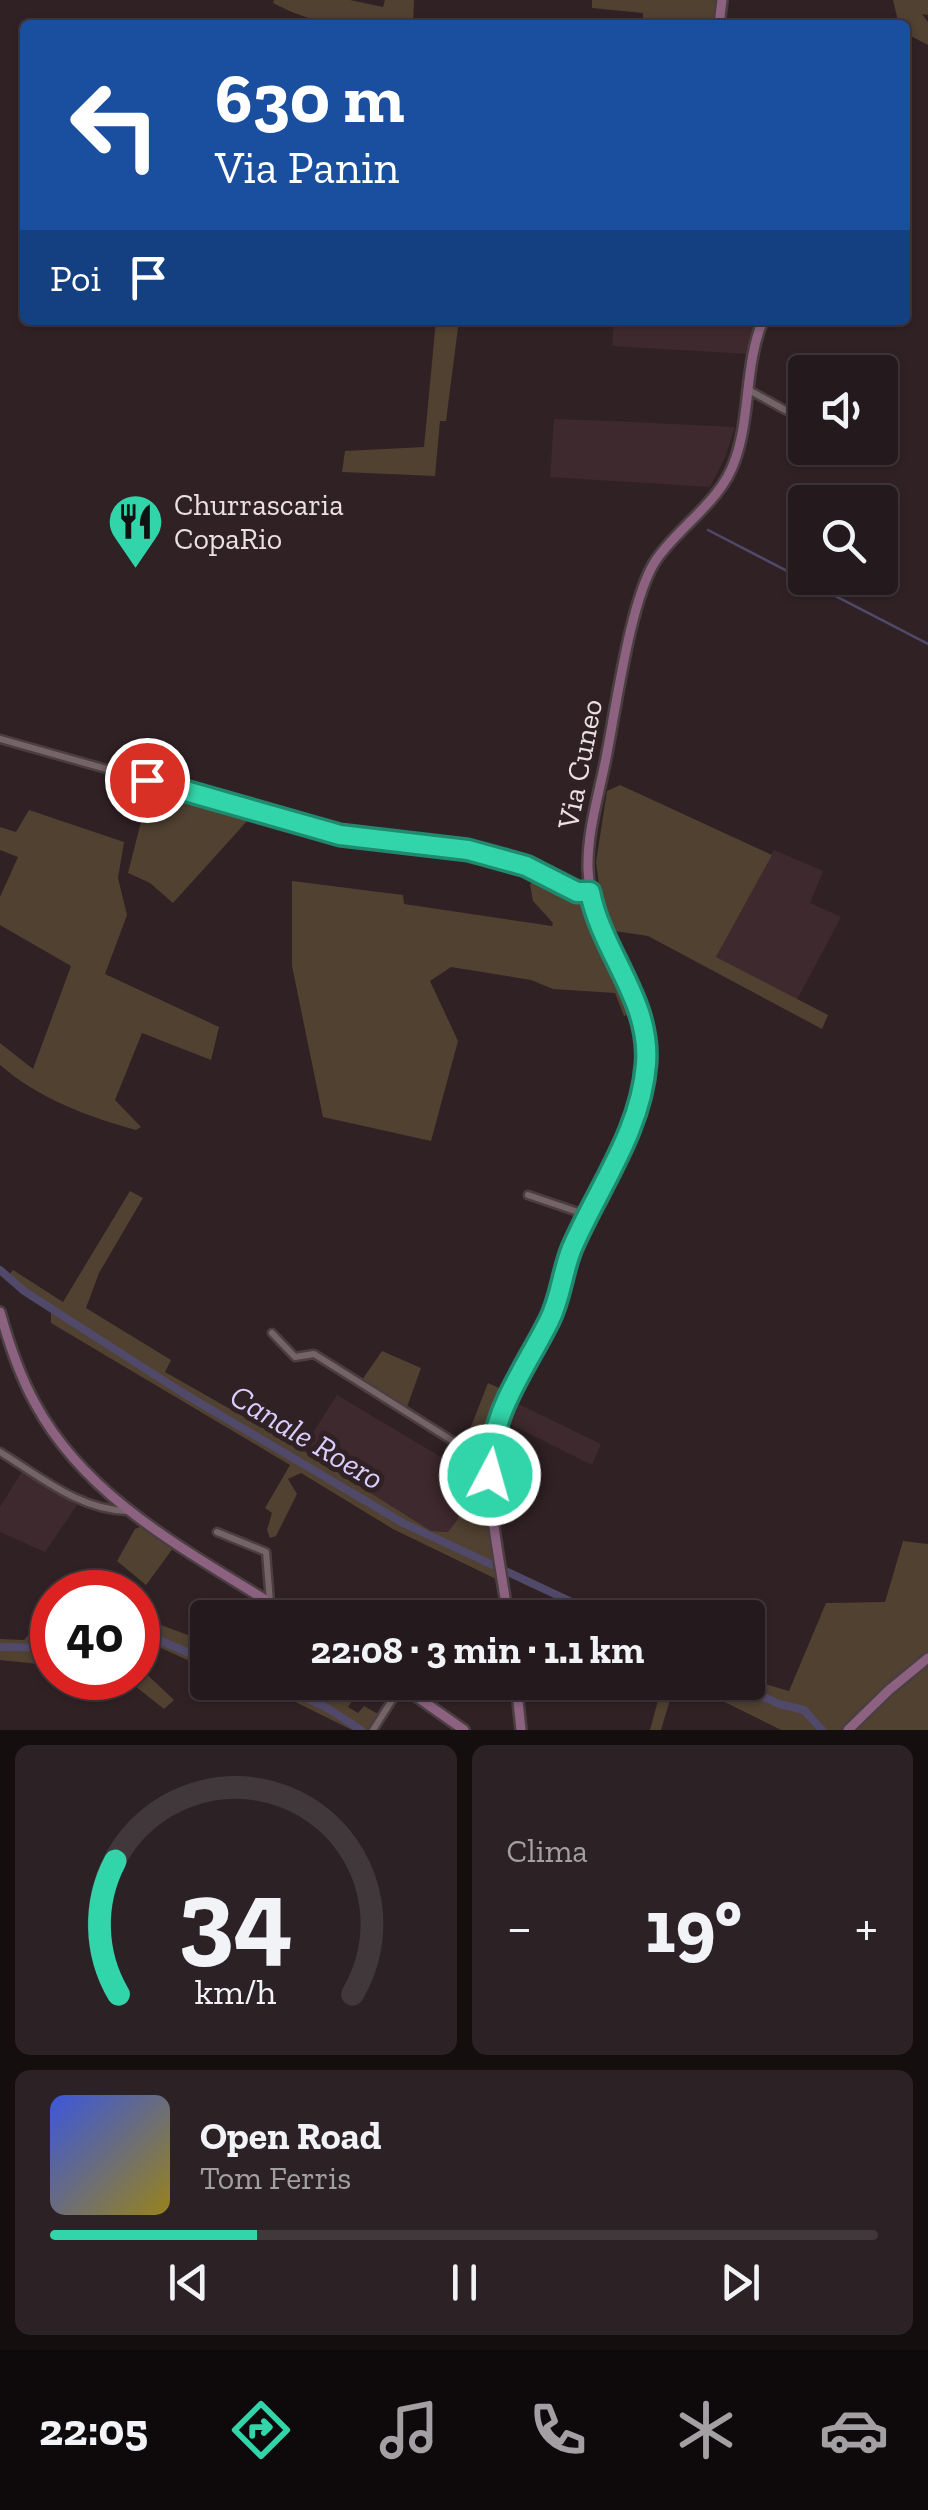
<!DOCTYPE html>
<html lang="it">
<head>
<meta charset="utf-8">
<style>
	body { margin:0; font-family:"Zilla Slab",serif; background:#2c2225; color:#f1f3f6; height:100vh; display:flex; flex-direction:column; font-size:38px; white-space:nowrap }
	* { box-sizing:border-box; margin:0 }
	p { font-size:32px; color:#a3a0a3 }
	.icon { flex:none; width:55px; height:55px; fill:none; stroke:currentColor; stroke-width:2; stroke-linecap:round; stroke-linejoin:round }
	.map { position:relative; height:1730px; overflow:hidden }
	.details { display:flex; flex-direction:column; gap:15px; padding:15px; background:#140e0f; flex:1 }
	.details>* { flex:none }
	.hud { position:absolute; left:20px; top:20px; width:890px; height:305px; border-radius:10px; box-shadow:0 2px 8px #0004,0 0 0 2px #41383b; background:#1a4fa0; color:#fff; overflow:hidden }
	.fabs { position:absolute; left:788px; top:355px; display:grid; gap:20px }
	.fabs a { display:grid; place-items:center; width:110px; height:110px; border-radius:10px; background:#24191c; box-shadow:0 2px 8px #0004,0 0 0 2px #41383b; font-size:50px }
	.speed { position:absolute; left:30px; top:1570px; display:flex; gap:20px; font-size:50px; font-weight:700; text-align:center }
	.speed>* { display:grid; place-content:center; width:130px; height:130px; border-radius:50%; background:#24191c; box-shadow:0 2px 8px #0004,0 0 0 2px #41383b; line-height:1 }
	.speed .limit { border:15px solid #d22; background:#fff; color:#111 }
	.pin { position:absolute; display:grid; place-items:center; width:85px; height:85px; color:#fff; margin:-42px; border:5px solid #fff; border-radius:50%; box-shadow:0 2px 10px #0007 }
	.me { position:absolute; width:110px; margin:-55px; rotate:6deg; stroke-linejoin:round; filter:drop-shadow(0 0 8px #0008) }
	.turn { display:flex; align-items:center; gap:35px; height:210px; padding:0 30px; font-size:45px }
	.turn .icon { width:130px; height:130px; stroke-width:2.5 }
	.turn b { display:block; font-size:70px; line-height:85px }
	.then { display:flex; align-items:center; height:95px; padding:0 30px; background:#0003; gap:20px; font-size:38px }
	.big { font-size:75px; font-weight:700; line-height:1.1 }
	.details .tile { flex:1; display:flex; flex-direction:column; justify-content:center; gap:15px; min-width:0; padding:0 35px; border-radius:15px; background:#2c2225 }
	.details .dial { align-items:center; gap:0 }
	.dial svg { height:260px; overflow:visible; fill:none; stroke:#41383b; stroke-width:7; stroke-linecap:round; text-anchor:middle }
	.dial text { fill:#f1f3f6; stroke:none }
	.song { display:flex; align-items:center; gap:30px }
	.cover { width:120px; height:120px; border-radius:15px; background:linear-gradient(135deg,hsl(230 70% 55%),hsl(50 70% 35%)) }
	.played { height:10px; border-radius:5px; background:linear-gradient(90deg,#32d4a9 25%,#41383b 25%) }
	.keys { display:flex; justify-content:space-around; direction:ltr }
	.heat { display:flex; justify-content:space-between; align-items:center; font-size:55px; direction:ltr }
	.details .tiles { flex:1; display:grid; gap:15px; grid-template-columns:1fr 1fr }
	.tile:last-child { grid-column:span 2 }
	.trip { position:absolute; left:190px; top:1600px; width:575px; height:100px; border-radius:10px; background:#24191c; box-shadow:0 2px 8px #0004,0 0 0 2px #41383b; font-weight:700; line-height:100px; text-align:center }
	.menu { display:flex; height:160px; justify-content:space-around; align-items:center; background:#0e0a0b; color:#a3a0a3 }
	.menu .icon { width:70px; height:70px }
	.menu .selected { color:#32d4a9 }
	.menu b { font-size:45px; color:#f1f3f6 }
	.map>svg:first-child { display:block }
	.built { fill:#3e292e }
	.green { fill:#504131 }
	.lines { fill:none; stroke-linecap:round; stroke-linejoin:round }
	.stream { stroke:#514969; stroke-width:2.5 }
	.canal { stroke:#514969; stroke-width:8 }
	.street-casing { stroke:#4a3e41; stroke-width:11 }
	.secondary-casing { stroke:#4a3e41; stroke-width:14 }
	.street { stroke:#756467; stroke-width:6 }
	.secondary { stroke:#8c6280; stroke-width:9 }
	.route-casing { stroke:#208a6e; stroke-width:25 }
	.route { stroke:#32d4a9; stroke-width:18 }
	.labels { text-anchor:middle; stroke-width:10; stroke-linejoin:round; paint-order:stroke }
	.poi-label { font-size:30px; fill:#ebe1e3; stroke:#302125; text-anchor:start }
	.street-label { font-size:30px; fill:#ebe1e3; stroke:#302125 }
	.water-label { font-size:32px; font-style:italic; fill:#d9cdfd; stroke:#302125 }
</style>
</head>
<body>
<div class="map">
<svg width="928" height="1730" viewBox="0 0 928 1730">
	<rect width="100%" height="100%" fill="#302125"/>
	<g class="built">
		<path d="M614,320h143l-9,34 -136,-8z"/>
		<path d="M554,419l56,2 125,6 -10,31 -15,29 -160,-10z"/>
		<path d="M774,850l49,21 -13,32 31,14 -44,83 -81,-43z"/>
		<path d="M337,1395l139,83 -18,24v17l-10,13 -17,-1 -42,-24 -87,-57z"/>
		<path d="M512,1401l89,43 -9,21 -88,-44z"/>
		<path d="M23,1470l54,35 -32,47 -45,-20v-25z"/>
	</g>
	<g class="green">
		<path d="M274,0h76l33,7 2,-7h29l-1,25c-56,0 -89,5 -140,-22z"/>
		<path d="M592,0h126l-3,25h-72v-12l-51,-5z"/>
		<path d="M893,0h35v15l-6,-1 6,8v23l-23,-12v-8h-6z"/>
		<path d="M436,320h23l-13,101h-6l-5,55 -93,-4 3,-21 79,-4z"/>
		<path d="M620,785l152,70 -56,102 112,58 -6,14 -174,-93 -34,-5 -16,2 38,79 -12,4 -9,-23 -62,-4 -22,-9 -80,-13 -21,14 28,60 -27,100 -108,-24 -31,-151v-85l111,14 1,9 148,22 1,-3 -20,-22 -3,-17 8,-7 24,13 24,8 2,9 14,1 -6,-46 11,-71z"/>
		<path d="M150,786l99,28 -1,6 -75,83 -23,-20 -22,-10z"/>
		<path d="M29,810l95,32 -6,36 9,37 -22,59 114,53 -8,33 -69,-27 -27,67 26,27 -5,3c-48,-13 -98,-32 -136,-65v-22l33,26 38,-103 -71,-41v-28l18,-40 -18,-7v-23l16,5z"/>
		<path d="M130,1191l13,7 -44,75 -13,35 85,52 -6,12 137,78 129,81 17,1 10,-13v-17l17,-24 -13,-7 8,-13 -5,-16 23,-59 18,8 -24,62 14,126 -103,-50 -92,-56 -13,6 9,15 -21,42 -6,2 -3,-8 5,-17 -7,-5 25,-43 -239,-142v-13l-45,-31 7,-9 50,32z"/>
		<path d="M382,1351l39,17 -14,39 -45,-27z"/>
		<path d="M142,1526l32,21 -28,38 -29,-24 18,-32z"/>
		<path d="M903,1541l25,3v186h-147l-95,-47 62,-1v-3l41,12 37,-88 59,-1z"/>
		<path d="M52,1607v45l-14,12 -38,-4v-21l24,1z"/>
		<path d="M158,1624l49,18v27l-57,-26 -12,4v-18z"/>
		<path d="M138,1666l36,34 -10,9 -39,-31h13z"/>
		<path d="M663,1682l12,1 -14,47h-11z"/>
		<path d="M257,1683h22l30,14 11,-14h45l-17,24 10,6 6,-7 14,8 -6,16h-20z"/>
	</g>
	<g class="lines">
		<g class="stream">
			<path d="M724,21l3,-21"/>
			<path d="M751,413v-17"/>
			<path d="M708,530l220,114"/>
		</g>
		<g class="canal">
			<path d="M0,1270l24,21 159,102 220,130 203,95"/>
			<path d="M138,1639l14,-2 56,24"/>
			<path d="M0,1647l52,1"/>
			<path d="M273,1682l56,27 32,21"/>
			<path d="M732,1682l47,22 25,6 18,20"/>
		</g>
		<defs>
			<g id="street">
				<path d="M747,389l58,32"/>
				<path d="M0,739l341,96 128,15 57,16 51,27 13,-1"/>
				<path d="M528,1195l50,17v6l5,7"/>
				<path d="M272,1333l23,24 19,-3 166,104 10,2"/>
				<path d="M0,1452c41,25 79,58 128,59"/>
				<path d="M217,1532l49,20 4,50"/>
				<path d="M373,1730l28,-44"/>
			</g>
			<g id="secondary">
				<path d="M719,25l3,-25"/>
				<path d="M0,1312c9,32 20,65 36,93 55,101 166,153 258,213"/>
				<path d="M508,1618c-7,-52 -23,-123 -18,-173 5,-45 39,-84 58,-122 12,-23 14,-49 23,-72 21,-50 58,-98 70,-151 7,-32 8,-67 -4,-97 -17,-46 -47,-82 -49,-134 -1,-37 11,-75 18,-111 10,-49 24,-159 50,-198 24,-35 65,-58 79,-100 16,-45 9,-94 28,-140"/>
				<path d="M396,1682l68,48"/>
				<path d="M516,1682l5,48"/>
				<path d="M848,1730l41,-40 39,-32"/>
			</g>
		</defs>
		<use href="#street" class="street-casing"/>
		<use href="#secondary" class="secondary-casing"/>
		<use href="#street" class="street"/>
		<use href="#secondary" class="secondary"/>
	</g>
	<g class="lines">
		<defs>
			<path id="route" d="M147,780l193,55 128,15 58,16 51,26h13c12,61 61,108 56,172 -5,67 -48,124 -74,184 -10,24 -11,50 -23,73 -26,52 -60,93 -59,154"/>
		</defs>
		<use href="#route" class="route-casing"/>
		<use href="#route" class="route"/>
	</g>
	<defs>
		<symbol id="restaurant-pin" viewBox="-11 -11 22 30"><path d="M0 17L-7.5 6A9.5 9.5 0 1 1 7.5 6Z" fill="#32d4a9" stroke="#302125"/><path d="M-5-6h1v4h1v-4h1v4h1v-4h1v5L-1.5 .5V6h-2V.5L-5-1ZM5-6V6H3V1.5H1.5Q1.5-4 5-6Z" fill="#111"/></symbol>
	</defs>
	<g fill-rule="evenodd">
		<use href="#restaurant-pin" x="104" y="490" width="63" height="86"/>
	</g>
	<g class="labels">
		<g class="poi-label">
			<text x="174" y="515">Churrascaria<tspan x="174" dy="34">CopaRio</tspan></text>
		</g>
		<g class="street-label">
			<text transform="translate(580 764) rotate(-79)" y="10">Via Cuneo</text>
		</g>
		<g class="water-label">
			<text transform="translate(307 1437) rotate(31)" y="11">Canale Roero</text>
		</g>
	</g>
</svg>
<div class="fabs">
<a><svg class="icon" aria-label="sound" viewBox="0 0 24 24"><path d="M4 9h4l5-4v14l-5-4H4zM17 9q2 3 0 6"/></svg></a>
<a><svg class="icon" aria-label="search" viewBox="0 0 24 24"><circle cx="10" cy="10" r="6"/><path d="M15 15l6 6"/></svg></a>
</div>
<div class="speed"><div class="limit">40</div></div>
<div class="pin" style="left:147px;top:780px;background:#d93025"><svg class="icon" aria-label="arrive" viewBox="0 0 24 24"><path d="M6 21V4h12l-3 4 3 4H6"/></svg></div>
<svg class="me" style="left:490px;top:1475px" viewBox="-20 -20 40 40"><circle r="17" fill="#32d4a9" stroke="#fff" stroke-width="3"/><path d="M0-11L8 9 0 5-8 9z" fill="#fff"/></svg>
<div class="trip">22:08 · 3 min · 1.1 km</div>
<div class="hud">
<div class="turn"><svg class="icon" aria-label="left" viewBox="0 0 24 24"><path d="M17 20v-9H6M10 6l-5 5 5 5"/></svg><div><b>630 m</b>Via Panin</div></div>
<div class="then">Poi<svg class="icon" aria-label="arrive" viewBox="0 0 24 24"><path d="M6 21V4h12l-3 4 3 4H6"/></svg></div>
</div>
</div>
<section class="details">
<div class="tiles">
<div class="tile dial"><svg viewBox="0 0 100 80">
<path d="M14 69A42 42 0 1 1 86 69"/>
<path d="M14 69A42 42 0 0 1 13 28" stroke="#32d4a9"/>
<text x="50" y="56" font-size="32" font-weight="700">34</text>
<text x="50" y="72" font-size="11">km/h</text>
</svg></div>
<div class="tile"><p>Clima</p>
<div class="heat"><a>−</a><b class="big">19°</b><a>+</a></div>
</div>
<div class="tile">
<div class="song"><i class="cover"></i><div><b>Open Road</b><p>Tom Ferris</p></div></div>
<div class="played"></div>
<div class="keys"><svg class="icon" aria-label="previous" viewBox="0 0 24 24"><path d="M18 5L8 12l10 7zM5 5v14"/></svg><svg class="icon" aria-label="pause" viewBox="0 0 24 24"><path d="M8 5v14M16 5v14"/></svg><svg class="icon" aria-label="next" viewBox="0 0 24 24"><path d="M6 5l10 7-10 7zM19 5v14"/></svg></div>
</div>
</div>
</section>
<nav class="menu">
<b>22:05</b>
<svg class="icon selected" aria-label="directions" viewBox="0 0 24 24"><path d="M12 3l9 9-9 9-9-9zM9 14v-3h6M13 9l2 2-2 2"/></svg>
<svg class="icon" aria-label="music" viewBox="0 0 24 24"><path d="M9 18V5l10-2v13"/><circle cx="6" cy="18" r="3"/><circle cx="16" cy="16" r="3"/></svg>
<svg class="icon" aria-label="phone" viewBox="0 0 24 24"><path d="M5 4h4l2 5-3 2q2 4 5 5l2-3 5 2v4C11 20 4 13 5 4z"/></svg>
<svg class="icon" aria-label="climate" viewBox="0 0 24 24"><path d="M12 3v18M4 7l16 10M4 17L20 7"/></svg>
<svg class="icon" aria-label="car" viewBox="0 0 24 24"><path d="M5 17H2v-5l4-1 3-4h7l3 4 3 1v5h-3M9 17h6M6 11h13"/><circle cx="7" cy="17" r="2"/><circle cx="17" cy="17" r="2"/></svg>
</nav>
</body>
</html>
